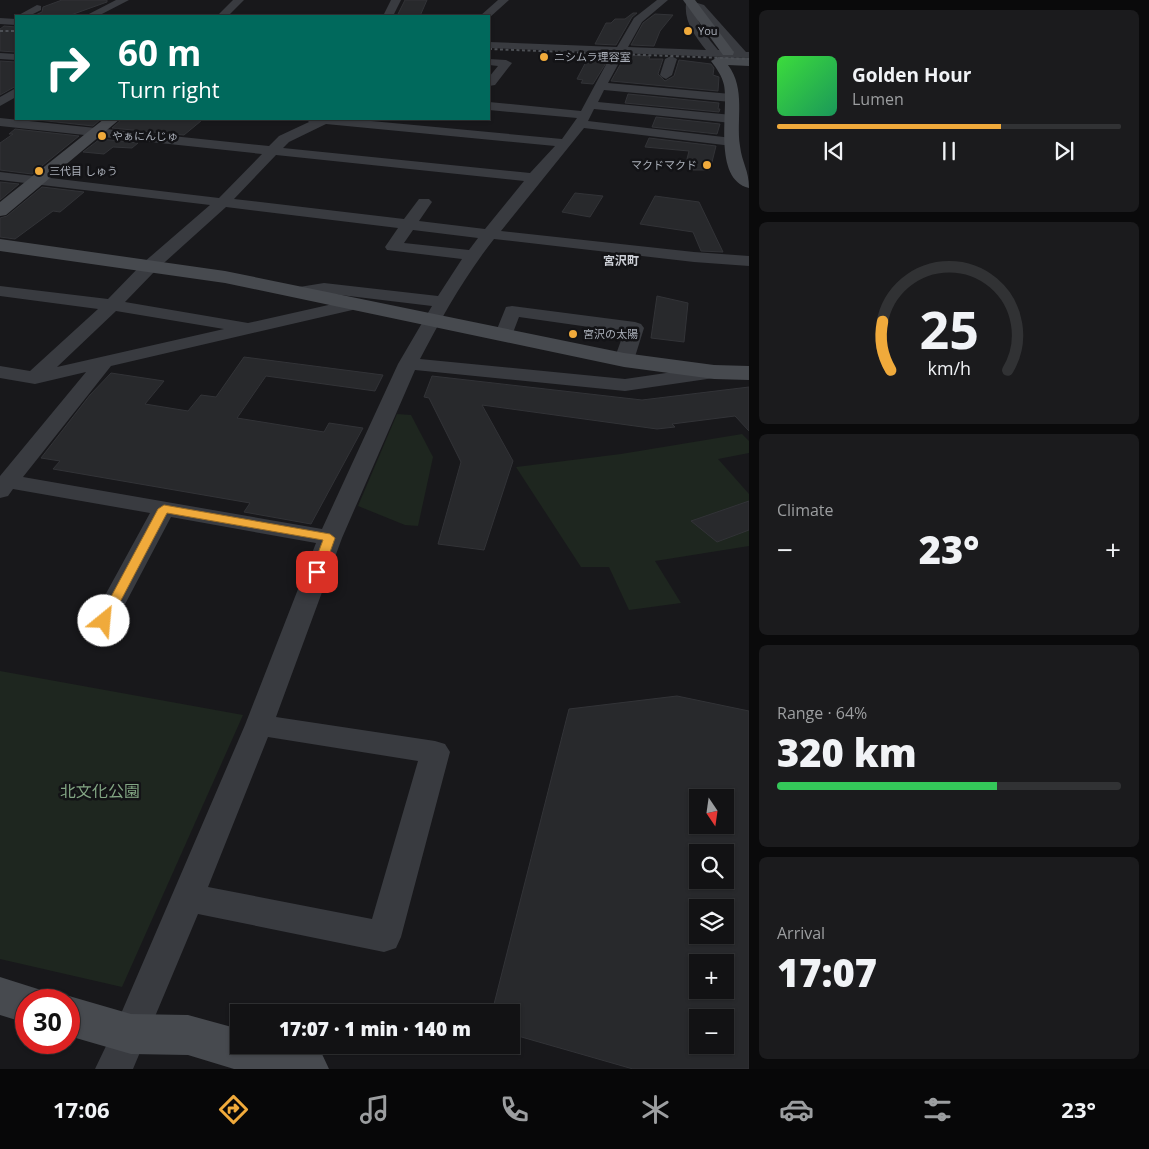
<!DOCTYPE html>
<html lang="en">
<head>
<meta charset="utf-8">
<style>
	body { margin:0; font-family:"Open Sans","Noto Sans JP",sans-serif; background:#1b1b1d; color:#f1f3f6; height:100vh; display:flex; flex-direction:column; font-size:19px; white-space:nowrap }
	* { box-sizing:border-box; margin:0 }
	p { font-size:16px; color:#9c9ea0 }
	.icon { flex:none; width:28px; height:28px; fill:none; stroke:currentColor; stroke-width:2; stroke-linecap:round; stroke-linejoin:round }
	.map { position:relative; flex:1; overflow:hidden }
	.panel { display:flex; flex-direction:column; gap:10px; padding:10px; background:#0a0a0b; width:400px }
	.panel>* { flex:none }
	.guide { position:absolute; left:15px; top:15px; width:475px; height:105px; border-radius:0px; box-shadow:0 1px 4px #0004,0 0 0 1px #313234; background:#00695c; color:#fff; overflow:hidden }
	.needle { width:32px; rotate:167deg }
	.buttons { position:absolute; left:689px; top:789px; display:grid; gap:10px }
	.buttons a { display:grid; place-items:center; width:45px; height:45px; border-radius:0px; background:#121214; box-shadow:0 1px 4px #0004,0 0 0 1px #313234; font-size:25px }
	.speed { position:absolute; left:15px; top:989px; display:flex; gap:10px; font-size:25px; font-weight:700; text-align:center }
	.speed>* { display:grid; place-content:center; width:65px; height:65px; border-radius:50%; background:#121214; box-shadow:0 1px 4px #0004,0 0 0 1px #313234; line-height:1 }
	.speed .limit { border:8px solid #d22; background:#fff; color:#111 }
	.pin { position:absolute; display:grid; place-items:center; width:42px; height:42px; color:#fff; margin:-21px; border-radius:10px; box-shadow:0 2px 8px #0006 }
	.me { position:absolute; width:55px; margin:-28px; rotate:28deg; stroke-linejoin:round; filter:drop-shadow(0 0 4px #0008) }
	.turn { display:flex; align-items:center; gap:18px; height:105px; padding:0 20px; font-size:22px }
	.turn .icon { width:65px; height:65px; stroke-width:2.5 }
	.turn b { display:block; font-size:35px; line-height:42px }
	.big { font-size:38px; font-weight:800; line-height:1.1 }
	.panel .widget { flex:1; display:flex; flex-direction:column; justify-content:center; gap:8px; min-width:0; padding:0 18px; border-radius:8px; background:#1b1b1d }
	.panel .dial { align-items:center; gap:0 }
	.dial svg { height:130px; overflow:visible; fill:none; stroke:#313234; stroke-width:7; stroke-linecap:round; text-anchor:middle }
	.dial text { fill:#f1f3f6; stroke:none }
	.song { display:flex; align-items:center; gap:15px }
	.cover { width:60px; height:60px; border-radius:8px; background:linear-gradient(135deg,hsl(120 70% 55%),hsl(150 70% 35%)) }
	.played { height:5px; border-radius:2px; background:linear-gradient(90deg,#f0aa3b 65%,#313234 65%) }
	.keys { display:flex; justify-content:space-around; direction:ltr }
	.heat { display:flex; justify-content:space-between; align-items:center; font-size:28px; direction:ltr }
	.charge { height:8px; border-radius:4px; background:linear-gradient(90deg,#34c759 64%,#313234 0) }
	.trip { position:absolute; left:230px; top:1004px; width:290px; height:50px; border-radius:0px; background:#121214; box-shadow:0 1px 4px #0004,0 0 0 1px #313234; font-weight:800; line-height:50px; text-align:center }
	.tab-bar { display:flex; height:80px; justify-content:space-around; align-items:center; background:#070708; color:#9c9ea0 }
	.tab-bar .icon { width:35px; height:35px }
	.tab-bar .selected { color:#f0aa3b }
	.tab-bar b { font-size:22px; color:#f1f3f6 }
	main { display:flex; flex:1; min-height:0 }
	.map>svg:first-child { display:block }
	.green { fill:#1e261f }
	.building { fill:#28292c; stroke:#323337; fill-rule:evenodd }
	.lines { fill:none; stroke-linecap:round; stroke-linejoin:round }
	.street { fill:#393b40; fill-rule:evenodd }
	.secondary { fill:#474a4f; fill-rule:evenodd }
	.rail { stroke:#4c4f54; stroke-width:2; stroke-dasharray:3 2.5; stroke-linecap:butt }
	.route { fill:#f0aa3b; stroke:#9c6e26 }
	.poi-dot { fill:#f0aa3b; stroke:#131316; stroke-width:2 }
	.labels { text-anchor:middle; stroke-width:5; stroke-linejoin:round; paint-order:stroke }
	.far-poi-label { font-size:11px; fill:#abb0ba; stroke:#131316; text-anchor:start }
	.far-neighbourhood-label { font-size:12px; font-weight:bold; fill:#cccfd6; stroke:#131316 }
	.near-park-label { font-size:16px; fill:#82a583; stroke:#131316 }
</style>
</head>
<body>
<main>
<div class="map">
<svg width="749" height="1069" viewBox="0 0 749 1069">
	<rect width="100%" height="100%" fill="#18181b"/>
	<g class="green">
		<path d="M397,414l14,1 22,42 -15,69 -13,-1 -47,-19z"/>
		<path d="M742,434l7,7v12l-31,6 31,35v52l-94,15 26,42 -52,7 -20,-43h-28l-65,-100 105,-13z"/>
		<path d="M0,671l243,44 -121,272 -122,-28z"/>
	</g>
	<g class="building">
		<path d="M62,0h45v2l-39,14h-35l9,-4 1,-5z"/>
		<path d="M405,0h22l-7,16h-23z"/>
		<path d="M633,13h4l-5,4 -16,28 -21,-1 11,-21h5l4,-4h10z"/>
		<path d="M655,14l18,1 -13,16 -6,15 -23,-1 12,-22z"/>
		<path d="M4,26l12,1v25l-16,-1v-22z"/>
		<path d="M590,54l21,1 -18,29 -12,-1 2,-3 -6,-1z"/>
		<path d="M622,55l28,1 -1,3h14l-5,15 7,7 9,-5 5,-16 32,4 3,4 -1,7 6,2 -1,14 -107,-10 13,-23z"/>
		<path d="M0,61l16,1v24l-16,9z"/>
		<path d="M628,94l91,9 -1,6h2l-1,3 -94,-9z"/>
		<path d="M656,117l64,7 -3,10 -65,-7z"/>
		<path d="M29,119h72l-8,7z"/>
		<path d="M122,119h56l23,2 -17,14 -72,-7z"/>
		<path d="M15,129l64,7 -47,38 -32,-4v-27l13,-9h-4z"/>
		<path d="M649,138l67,8 -6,24h-20l-3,-11 2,-8 -44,-4z"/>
		<path d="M100,139l38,4 -6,5 -19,-1 -9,7 -21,-2z"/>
		<path d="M0,182l19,2 -19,16z"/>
		<path d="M42,187l42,5 -24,20 -7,-1 -38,28 -15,-2v-19l7,-2z"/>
		<path d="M575,193l28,3 -13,21 -28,-5z"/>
		<path d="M655,196l44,6 24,50 -22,-1 -8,-19 -53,-8z"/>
		<path d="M657,296l31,7 -4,39 -33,-4z"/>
		<path d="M244,357l139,18 -8,16 -109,-15 -29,42 87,14 5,-9 34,5 -52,96 -67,-12 6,-9 -197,-34 7,-8 -19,-3 49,-63 21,-22 53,8 -19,23 43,7 13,-16 15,2z"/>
		<path d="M432,376l210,24 107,-13v44l-14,-15 -63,8 3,3 -18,2 -175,-24 31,56 -29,89 -46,-6 23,-82 -32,-64 -5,-1z"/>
		<path d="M749,501v29l-32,12 -26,-21z"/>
		<path d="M677,696l72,15v358h-116l-122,-35v-22h-19l77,-303zM698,798h27v27h-27zM698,852h27v28h-27zM698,908h27v27h-27zM698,962h27v28h-27zM698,1018h27v27h-27z"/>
	</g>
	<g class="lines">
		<g class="street">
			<path d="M116,0h13l-31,16h-13z"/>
			<path d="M233,0h11l-16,16h-11z"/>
			<path d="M391,0h10l-8,16h-10z"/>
			<path d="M498,0h11l-20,18v-2h-9z"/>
			<path d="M657,0h11l-26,22 -14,25 78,3c-11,-14 -22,-28 -20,-46l5,-3 13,4 42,47h3v6l-260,-10v-6l128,5 17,-29zM696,9l37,42 -15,-1c-10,-12 -21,-24 -22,-41z"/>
			<path d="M37,5l4,1v4l-12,6h-12z"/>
			<path d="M0,18l16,1v6l-16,-1z"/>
			<path d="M0,53l16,1v6l-16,-1z"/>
			<path d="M616,54l6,3 -14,26 123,11 6,4 -6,4 -127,-12 -6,12 134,13 6,4 -6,4 -138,-14 -6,12 144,17 7,4 -7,4 -148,-18 -83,103 193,21 55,4v10l-55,-4 -200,-23c-30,38 -52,78 -74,120l205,20 89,-13 7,2 3,4 -3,4 -7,2 -89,13 -210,-21 -73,168 -66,179 159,24 10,3 5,8 -49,185 -5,11 -12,4 -186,-38 -65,155h-38l22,-46 128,-298 71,-182 -145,-26 -58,110 -9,3 -9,-3 -4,-6 59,-108 -137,-24 -5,7 -8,2v-22l86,-104 -51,12 -35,-6v-12l30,5 68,-62 -98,-13v-10l108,13 35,-36 67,-58 -210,-25v-8l219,26 43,-44 -262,-28v-8l269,28 10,-10 30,-14 -3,-3h44l212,20 15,-21 -88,-8v-8l92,9 29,-54zM326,124l229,22 -25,27 -247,-25 6,-6zM276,155l248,26 -39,48 -66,-8 13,-19 -3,-3h-10l-15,20 -170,-20zM226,207l172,21 -13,19 2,3 75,9 -24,37 -114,-13 -31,5 -3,4 3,4 6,1 25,-4 108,13 -34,58 -76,165 -299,-52 88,-111 250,-58 3,-4 -3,-4 -6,-1 -107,24 -123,-21 30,-31zM413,230l65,8 -9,12 -65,-7zM116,311l108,18 -167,38zM268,737l150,24 -46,158 -164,-32z"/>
			<path d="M671,56l6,3 -5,16 -6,4 -4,-2 -2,-2 5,-16z"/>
			<path d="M489,59l17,1 6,3 -17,22 -6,1v-9l9,-11 -9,-1z"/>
			<path d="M16,88v9l-16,9v-9z"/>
			<path d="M512,306l123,16 6,2 3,4 -10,32 -3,4 -7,2 -7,-2 -3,-4 10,-28 -105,-15 -8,21 -7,2 -7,-2 -2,-4 11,-27z"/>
		</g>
		<g class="secondary">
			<path d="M683,0h12l39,52 -1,3h-10z"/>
			<path d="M718,57l31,1v8l-21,-1c18,24 8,54 12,81 2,17 9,24 9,42 -37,-9 -20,-77 -25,-103 -2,-9 -7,-16 -13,-24z"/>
			<path d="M104,119h16l-114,96 -6,1v-14z"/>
			<path d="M0,239l225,32 399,82 90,12 35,1v14l-35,-1 -90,-12 -399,-84 -225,-32z"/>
			<path d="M0,977l41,13 4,10h-19v23l-26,-8z"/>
			<path d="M69,996l62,18 57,1 51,14v16c31,0 54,-3 83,9l7,15h-95l-46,-14 -57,-1 -62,-18v-36h-10z"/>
		</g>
		<g class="rail">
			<path d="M0,31h16"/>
			<path d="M489,49l260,10"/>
		</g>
	</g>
	<path class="route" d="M164,505l166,29 5,4 -12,34 -6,4 -6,-4 12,-32 -156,-27 -57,108 -2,3h-9l-1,-3 60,-112z"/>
	<g class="poi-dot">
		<circle cx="688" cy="31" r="5"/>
		<circle cx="544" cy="57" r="5"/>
		<circle cx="102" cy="136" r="5"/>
		<circle cx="707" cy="165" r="5"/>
		<circle cx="39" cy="171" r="5"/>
		<circle cx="573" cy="334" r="5"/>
	</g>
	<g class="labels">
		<g class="far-poi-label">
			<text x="698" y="35">You</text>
			<text x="554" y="61">ニシムラ理容室</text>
			<text x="112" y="140">やぁにんじゅ</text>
			<text x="697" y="169" text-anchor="end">マクドマクド</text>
			<text x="49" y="175">三代目 しゅう</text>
			<text x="583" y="338">宮沢の太陽</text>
		</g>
		<g class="far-neighbourhood-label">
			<text x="621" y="265">宮沢町</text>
		</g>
		<g class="near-park-label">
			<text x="100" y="797">北文化公園</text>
		</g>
	</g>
</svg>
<div class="buttons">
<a><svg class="needle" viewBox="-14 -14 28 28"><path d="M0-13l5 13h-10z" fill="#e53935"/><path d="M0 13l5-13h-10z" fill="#9c9ea0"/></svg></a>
<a><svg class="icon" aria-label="search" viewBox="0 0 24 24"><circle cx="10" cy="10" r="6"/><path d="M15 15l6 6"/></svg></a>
<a><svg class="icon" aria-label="layers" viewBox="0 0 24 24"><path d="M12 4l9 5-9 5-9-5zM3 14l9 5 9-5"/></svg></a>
<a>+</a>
<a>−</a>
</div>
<div class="speed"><div class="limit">30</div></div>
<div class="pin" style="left:317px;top:572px;background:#d93025"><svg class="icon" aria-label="arrive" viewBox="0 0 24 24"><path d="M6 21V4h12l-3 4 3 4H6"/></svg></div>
<svg class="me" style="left:104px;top:621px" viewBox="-20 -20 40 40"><circle r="19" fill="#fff"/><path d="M0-13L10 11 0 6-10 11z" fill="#f0aa3b"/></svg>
<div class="trip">17:07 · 1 min · 140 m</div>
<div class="guide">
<div class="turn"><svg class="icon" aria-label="right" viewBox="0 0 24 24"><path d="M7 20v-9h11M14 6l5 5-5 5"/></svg><div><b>60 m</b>Turn right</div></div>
</div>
</div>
<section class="panel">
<div class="widget">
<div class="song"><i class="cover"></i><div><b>Golden Hour</b><p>Lumen</p></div></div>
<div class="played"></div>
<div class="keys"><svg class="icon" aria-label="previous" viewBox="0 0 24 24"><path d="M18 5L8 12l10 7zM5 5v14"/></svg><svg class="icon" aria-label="pause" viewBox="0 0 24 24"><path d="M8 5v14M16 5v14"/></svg><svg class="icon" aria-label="next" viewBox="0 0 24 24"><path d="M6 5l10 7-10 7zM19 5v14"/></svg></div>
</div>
<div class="widget dial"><svg viewBox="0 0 100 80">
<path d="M14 69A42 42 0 1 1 86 69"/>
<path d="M14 69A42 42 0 0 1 9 39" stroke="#f0aa3b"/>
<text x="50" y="56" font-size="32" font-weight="700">25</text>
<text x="50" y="72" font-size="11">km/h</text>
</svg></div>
<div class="widget"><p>Climate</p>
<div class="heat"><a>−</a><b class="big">23°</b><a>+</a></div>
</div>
<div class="widget"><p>Range · 64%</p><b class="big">320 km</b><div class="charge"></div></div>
<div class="widget"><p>Arrival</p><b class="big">17:07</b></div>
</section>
</main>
<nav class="tab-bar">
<b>17:06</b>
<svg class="icon selected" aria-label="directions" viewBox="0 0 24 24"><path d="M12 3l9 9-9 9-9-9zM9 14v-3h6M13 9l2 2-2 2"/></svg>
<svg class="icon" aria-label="music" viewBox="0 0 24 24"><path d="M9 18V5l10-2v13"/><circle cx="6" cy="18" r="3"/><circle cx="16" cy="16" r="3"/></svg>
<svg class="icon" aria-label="phone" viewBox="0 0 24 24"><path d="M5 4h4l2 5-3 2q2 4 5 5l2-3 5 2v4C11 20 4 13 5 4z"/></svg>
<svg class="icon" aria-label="climate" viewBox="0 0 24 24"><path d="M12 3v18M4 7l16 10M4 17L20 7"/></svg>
<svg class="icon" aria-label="car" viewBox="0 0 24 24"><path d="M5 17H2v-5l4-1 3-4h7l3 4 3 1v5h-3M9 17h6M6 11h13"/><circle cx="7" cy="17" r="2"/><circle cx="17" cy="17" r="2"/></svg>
<svg class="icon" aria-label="filters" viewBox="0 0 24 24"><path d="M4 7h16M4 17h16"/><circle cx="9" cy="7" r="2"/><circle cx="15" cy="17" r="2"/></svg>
<b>23°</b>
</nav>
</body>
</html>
